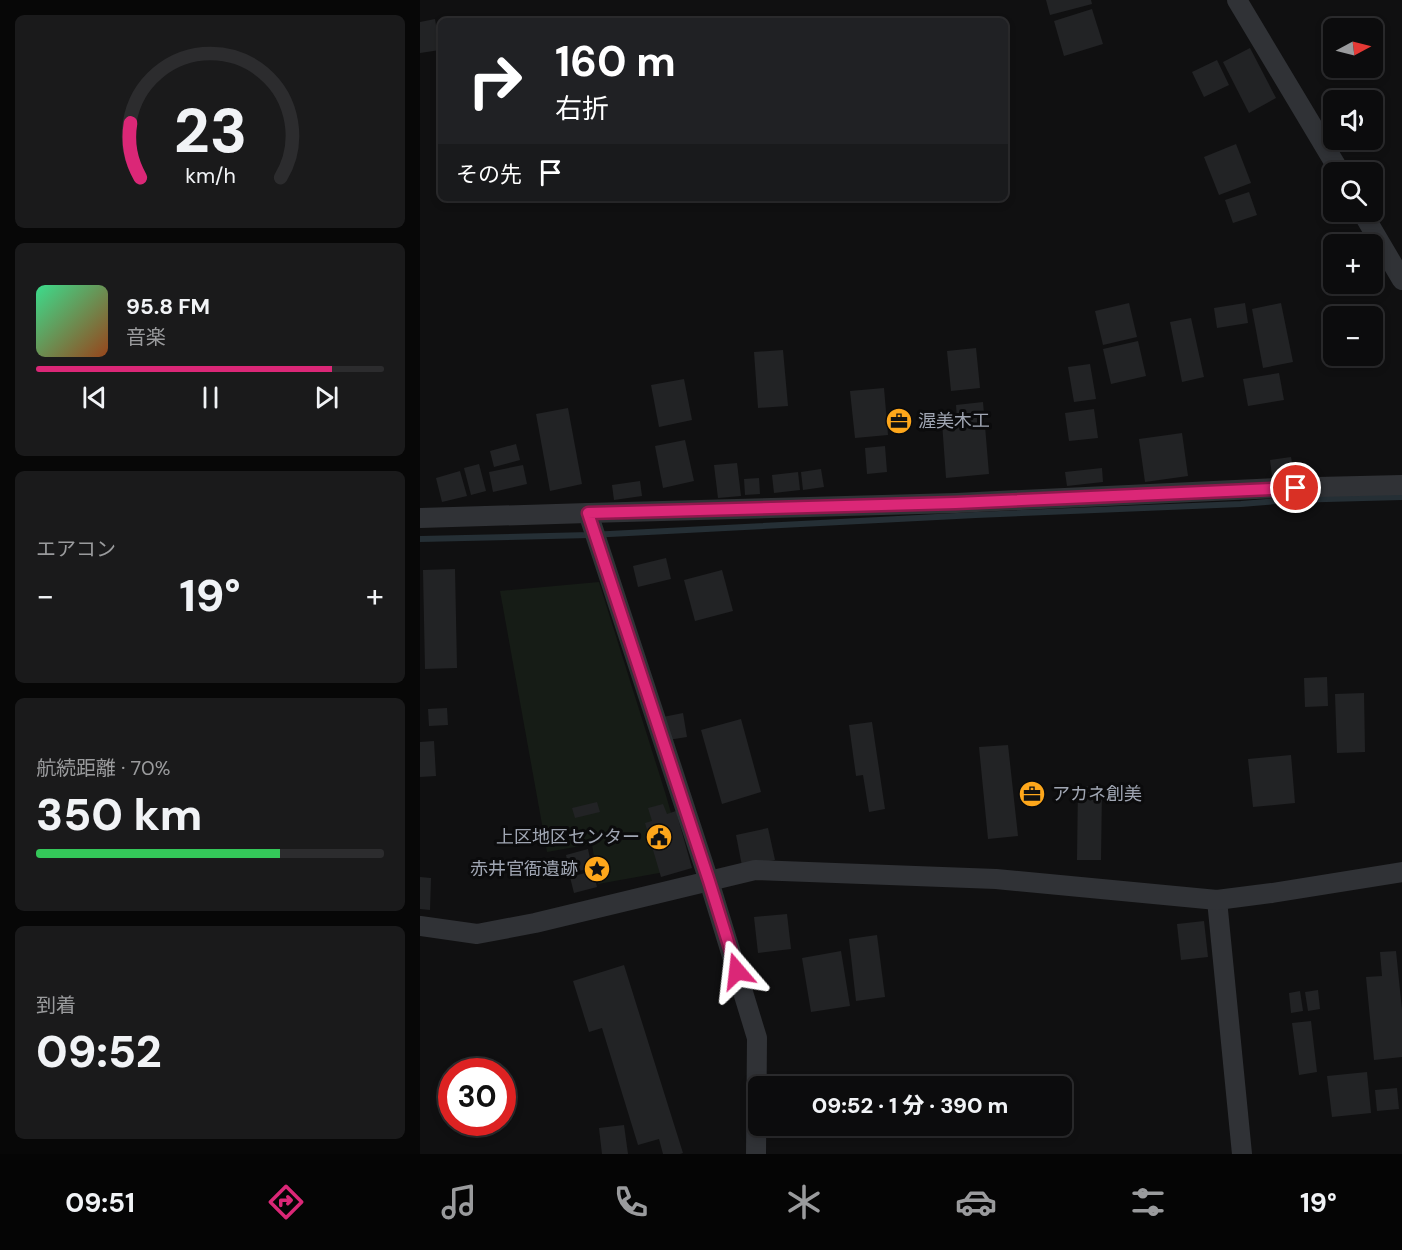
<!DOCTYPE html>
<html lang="ja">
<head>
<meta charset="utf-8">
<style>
	body { margin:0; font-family:"DM Sans","Noto Sans JP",sans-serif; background:#1a1a1b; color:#f1f3f6; height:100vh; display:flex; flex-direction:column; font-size:22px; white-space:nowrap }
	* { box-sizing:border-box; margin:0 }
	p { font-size:20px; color:#9a9b9d }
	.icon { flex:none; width:33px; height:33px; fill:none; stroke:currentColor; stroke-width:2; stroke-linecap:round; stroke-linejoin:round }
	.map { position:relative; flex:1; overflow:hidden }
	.sheet { display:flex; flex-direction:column; gap:15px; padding:15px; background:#070707; width:420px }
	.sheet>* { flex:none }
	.guide { position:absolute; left:18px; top:18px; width:570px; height:183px; border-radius:9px; box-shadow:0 3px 9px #0003,0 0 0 2px #2c2c2e; background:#202124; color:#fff; overflow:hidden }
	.needle { width:39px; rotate:83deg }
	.tools { position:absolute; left:903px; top:18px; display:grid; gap:12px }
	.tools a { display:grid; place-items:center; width:60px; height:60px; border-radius:9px; background:#0c0c0d; box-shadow:0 3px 9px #0003,0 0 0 2px #2c2c2e; font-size:30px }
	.speed { position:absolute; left:18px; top:1058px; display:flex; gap:12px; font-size:30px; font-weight:700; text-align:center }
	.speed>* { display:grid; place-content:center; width:78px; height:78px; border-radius:50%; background:#0c0c0d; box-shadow:0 3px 9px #0003,0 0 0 2px #2c2c2e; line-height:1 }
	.speed .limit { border:9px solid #d22; background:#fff; color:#111 }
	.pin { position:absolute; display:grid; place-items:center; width:51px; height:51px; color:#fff; margin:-26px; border:3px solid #fff; border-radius:50%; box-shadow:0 2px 6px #0007 }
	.me { position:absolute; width:66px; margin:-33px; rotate:343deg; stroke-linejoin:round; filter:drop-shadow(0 0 4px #0008) }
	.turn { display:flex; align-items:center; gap:21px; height:126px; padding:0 18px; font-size:27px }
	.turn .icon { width:78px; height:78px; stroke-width:2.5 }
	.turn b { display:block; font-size:42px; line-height:51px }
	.then { display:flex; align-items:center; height:57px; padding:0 18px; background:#0003; gap:12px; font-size:22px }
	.big { font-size:45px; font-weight:800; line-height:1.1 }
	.sheet .widget { flex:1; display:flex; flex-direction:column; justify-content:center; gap:9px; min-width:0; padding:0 21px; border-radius:9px; background:#1a1a1b }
	.sheet .dial { align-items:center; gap:0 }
	.dial svg { height:156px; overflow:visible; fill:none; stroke:#2c2c2e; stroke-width:7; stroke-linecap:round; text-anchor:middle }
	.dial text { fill:#f1f3f6; stroke:none }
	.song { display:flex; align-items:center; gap:18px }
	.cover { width:72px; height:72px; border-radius:9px; background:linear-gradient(135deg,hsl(150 70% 55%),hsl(20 70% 35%)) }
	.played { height:6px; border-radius:3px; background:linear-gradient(90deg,#db2777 85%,#2c2c2e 85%) }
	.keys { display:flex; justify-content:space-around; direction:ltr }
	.heat { display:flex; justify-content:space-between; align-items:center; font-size:33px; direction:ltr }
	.charge { height:9px; border-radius:4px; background:linear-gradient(90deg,#34c759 70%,#2c2c2e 0) }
	.trip { position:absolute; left:328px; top:1076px; width:324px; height:60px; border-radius:9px; background:#0c0c0d; box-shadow:0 3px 9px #0003,0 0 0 2px #2c2c2e; font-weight:800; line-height:60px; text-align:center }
	.tabs { display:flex; height:96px; justify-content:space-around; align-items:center; background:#050505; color:#9a9b9d }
	.tabs .icon { width:42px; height:42px }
	.tabs .active { color:#db2777 }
	.tabs b { font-size:27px; color:#f1f3f6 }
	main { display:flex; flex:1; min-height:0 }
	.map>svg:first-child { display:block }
	.green { fill:#161c16 }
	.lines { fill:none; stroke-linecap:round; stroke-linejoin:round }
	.stream { stroke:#252f35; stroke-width:6 }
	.building { fill:#222325 }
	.street { stroke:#303236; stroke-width:20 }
	.route-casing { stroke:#8e194d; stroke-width:15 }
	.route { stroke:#db2777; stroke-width:10 }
	.labels { text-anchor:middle; stroke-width:6; stroke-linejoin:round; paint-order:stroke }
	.poi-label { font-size:18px; fill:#a0a6b3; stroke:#0b0b0c; text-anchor:start }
</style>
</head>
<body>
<main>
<section class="sheet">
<div class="widget dial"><svg viewBox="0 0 100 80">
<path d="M14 69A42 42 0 1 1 86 69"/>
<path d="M14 69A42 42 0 0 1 9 41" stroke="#db2777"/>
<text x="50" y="56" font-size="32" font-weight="700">23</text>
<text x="50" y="72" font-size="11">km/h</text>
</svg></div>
<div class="widget">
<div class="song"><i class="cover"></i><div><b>95.8 FM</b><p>音楽</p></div></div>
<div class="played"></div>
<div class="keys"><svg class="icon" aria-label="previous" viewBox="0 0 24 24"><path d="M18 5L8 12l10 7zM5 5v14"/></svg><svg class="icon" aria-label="pause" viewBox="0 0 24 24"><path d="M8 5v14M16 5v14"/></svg><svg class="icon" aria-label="next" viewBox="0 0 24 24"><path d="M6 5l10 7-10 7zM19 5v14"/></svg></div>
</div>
<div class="widget"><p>エアコン</p>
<div class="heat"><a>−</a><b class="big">19°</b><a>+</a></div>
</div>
<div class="widget"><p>航続距離 · 70%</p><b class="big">350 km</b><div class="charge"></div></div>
<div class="widget"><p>到着</p><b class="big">09:52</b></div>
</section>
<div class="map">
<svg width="982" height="1154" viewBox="0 0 982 1154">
	<rect width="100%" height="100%" fill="#101011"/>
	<path class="green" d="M179,582l66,210 22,76 -89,16 -6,-40 -45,8 -47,-261z"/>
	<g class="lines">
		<path class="stream" d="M0,539l170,-4 386,-20 265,-11 48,-4 113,-3"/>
	</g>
	<g class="building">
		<path d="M626,0h45l1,4 -42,11z"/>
		<path d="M672,9l11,35 -39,12 -10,-35z"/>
		<path d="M15,19l5,31 -20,3v-31z"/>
		<path d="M830,48l26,50 -27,15 -26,-51z"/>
		<path d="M797,60l12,25 -25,12 -12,-25z"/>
		<path d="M816,144l15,39 -32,12 -15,-38z"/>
		<path d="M829,192l8,23 -24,8 -8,-23z"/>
		<path d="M709,303l8,34 -34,8 -8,-34z"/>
		<path d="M825,303l3,20 -31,5 -3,-20z"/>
		<path d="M861,303l12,59 -30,6 -11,-59z"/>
		<path d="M771,318l13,59 -22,5 -12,-60z"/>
		<path d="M718,341l8,35 -35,8 -8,-35z"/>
		<path d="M556,348l4,40 -29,3 -4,-40z"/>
		<path d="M363,350l5,56 -30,2 -4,-56z"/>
		<path d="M670,364l6,35 -22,3 -6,-35z"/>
		<path d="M859,373l5,27 -36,6 -5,-27z"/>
		<path d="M264,379l8,41 -33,7 -8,-42z"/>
		<path d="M464,388l4,47 -33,3 -5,-47z"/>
		<path d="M563,402l6,72 -43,4 -4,-56 15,-2 -1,-15z"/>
		<path d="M148,408l14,76 -32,7 -14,-77z"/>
		<path d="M674,409l4,29 -29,3 -4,-28z"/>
		<path d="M762,433l6,43 -43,6 -6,-43z"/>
		<path d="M265,440l9,41 -31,7 -8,-42z"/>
		<path d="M96,444l4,16 -26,7 -4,-16z"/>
		<path d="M465,446l2,26 -20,2 -2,-26z"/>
		<path d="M871,457l4,23 -22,3 -3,-23z"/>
		<path d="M317,463l4,33 -23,2 -4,-33z"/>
		<path d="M59,464l7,27 -15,4 -7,-27z"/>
		<path d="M103,465l4,19 -34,8 -4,-20z"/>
		<path d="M682,468l1,14 -36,4 -2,-14z"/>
		<path d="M401,469l3,18 -21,3 -2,-18z"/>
		<path d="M40,471l7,25 -25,6 -6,-24z"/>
		<path d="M378,472l2,18 -26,3 -2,-18z"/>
		<path d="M339,478l1,16 -15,1 -1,-16z"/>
		<path d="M220,481l2,15 -28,4 -2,-15z"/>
		<path d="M246,558l5,21 -33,8 -5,-21z"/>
		<path d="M35,569l2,99 -32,1 -2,-99z"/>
		<path d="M302,570l11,41 -38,10 -11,-41z"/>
		<path d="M907,677l1,29 -23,1 -1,-29z"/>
		<path d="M944,693l1,59 -28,1 -2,-59z"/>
		<path d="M27,708l1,17 -19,1 -1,-17z"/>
		<path d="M263,713l4,24 -19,3 -5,-23z"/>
		<path d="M321,719l20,73 -39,12 -21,-74z"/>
		<path d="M452,722l13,87 -16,3 -6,-37 -7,1 -7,-51z"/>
		<path d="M14,741l2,35 -16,1v-35z"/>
		<path d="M588,745l10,91 -30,3 -9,-92z"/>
		<path d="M871,755l4,48 -42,4 -5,-48z"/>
		<path d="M658,786l24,1 -1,73h-24z"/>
		<path d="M177,802l3,10 -25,6 -3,-10z"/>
		<path d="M243,804l4,10 9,-3 16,57 -31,9 -16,-54 7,-2 -4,-13z"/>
		<path d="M348,828l7,32 -33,6 -6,-31z"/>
		<path d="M168,849l4,19 -22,5 -4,-18z"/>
		<path d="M173,871l4,16 -23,6 -4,-16z"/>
		<path d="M0,877l11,1 -1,32 -10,-1z"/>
		<path d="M367,914l4,35 -33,4 -4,-36z"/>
		<path d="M784,921l4,36 -27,3 -4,-36z"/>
		<path d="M457,935l8,62 -29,4 -7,-62z"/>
		<path d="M421,951l9,55 -39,6 -9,-54z"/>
		<path d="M976,951l6,59v47l-28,3 -8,-83 16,-1 -2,-24z"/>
		<path d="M204,965l59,188 -3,1h-17l-4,-15 -21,6 -36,-117 -13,4 -16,-51z"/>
		<path d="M898,990l2,19 -12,2 -3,-19z"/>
		<path d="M880,991l3,20 -12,2 -2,-20z"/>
		<path d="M891,1021l6,51 -18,3 -7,-52z"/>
		<path d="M947,1072l4,41 -39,4 -5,-41z"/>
		<path d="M977,1088l2,21 -22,2 -2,-21z"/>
		<path d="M204,1125l4,29h-26l-3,-26z"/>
	</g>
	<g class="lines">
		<g class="street">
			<path d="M817,0l103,172"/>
			<path d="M942,212l40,68"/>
			<path d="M168,513l121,368 48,157 -1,116"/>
			<path d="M0,518l168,-5 368,-10 319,-15 127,-3"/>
			<path d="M797,900l25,254"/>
			<path d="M0,926l57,8 58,-11 220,-53 241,9 221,21 55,-7 130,-21"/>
		</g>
	</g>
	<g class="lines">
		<defs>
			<path id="route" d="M317,971l-28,-90 -121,-368 368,-10 340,-15"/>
		</defs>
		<use href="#route" class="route-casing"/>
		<use href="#route" class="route"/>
	</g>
	<defs>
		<symbol id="office-disc" viewBox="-11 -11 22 22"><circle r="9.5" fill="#fea71b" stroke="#0b0b0c"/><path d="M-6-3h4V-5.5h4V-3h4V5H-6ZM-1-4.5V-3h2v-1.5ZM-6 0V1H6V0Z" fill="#111"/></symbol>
		<symbol id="civic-disc" viewBox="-11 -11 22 22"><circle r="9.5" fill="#fea71b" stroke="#0b0b0c"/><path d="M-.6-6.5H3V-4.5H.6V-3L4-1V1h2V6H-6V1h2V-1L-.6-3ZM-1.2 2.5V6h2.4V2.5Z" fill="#111"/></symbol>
		<symbol id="sight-disc" viewBox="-11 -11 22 22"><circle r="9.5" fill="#fea71b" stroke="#0b0b0c"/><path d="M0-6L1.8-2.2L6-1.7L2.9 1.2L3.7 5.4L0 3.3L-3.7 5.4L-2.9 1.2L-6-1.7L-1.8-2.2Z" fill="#111"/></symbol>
	</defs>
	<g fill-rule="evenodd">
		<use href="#office-disc" x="464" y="406" width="30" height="30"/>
		<use href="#office-disc" x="597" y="779" width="30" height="30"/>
		<use href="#civic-disc" x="224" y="822" width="30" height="30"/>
		<use href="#sight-disc" x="162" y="854" width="30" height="30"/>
	</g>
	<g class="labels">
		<g class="poi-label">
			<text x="498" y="427">渥美木工</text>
			<text x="632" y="800">アカネ創美</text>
			<text x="220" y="843" text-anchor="end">上区地区センター</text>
			<text x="158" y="875" text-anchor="end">赤井官衙遺跡</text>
		</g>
	</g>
</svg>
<div class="tools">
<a><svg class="needle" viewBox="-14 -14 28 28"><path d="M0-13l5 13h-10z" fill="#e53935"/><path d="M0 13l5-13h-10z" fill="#9a9b9d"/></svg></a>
<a><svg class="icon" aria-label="sound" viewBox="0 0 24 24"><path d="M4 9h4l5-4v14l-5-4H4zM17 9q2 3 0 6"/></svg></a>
<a><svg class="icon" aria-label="search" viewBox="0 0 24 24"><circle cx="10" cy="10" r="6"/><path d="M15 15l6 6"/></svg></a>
<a>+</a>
<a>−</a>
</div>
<div class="speed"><div class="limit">30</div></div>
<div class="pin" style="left:876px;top:488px;background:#d93025"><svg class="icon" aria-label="arrive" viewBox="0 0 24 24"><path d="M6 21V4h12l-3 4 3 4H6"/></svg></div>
<svg class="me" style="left:317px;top:971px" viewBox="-20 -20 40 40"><path d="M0-17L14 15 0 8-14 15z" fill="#db2777" stroke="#fff" stroke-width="4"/></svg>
<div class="trip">09:52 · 1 分 · 390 m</div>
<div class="guide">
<div class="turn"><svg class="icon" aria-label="right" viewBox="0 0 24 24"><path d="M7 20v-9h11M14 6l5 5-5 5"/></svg><div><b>160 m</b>右折</div></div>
<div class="then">その先<svg class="icon" aria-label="arrive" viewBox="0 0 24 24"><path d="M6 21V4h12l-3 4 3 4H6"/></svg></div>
</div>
</div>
</main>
<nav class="tabs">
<b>09:51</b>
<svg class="icon active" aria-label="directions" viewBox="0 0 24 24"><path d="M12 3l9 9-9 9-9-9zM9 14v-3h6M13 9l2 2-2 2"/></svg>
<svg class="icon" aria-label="music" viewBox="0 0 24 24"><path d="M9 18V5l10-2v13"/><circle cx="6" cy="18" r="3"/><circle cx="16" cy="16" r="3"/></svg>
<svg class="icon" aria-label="phone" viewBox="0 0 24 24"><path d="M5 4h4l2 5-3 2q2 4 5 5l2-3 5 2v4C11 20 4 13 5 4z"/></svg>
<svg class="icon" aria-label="climate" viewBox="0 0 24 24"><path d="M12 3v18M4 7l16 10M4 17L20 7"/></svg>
<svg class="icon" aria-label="car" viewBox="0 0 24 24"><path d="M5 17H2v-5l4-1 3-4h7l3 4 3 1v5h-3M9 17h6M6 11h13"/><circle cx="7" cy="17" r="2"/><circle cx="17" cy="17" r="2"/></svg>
<svg class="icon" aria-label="filters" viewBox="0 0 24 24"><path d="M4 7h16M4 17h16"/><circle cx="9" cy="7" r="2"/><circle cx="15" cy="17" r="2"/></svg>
<b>19°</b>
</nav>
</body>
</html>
